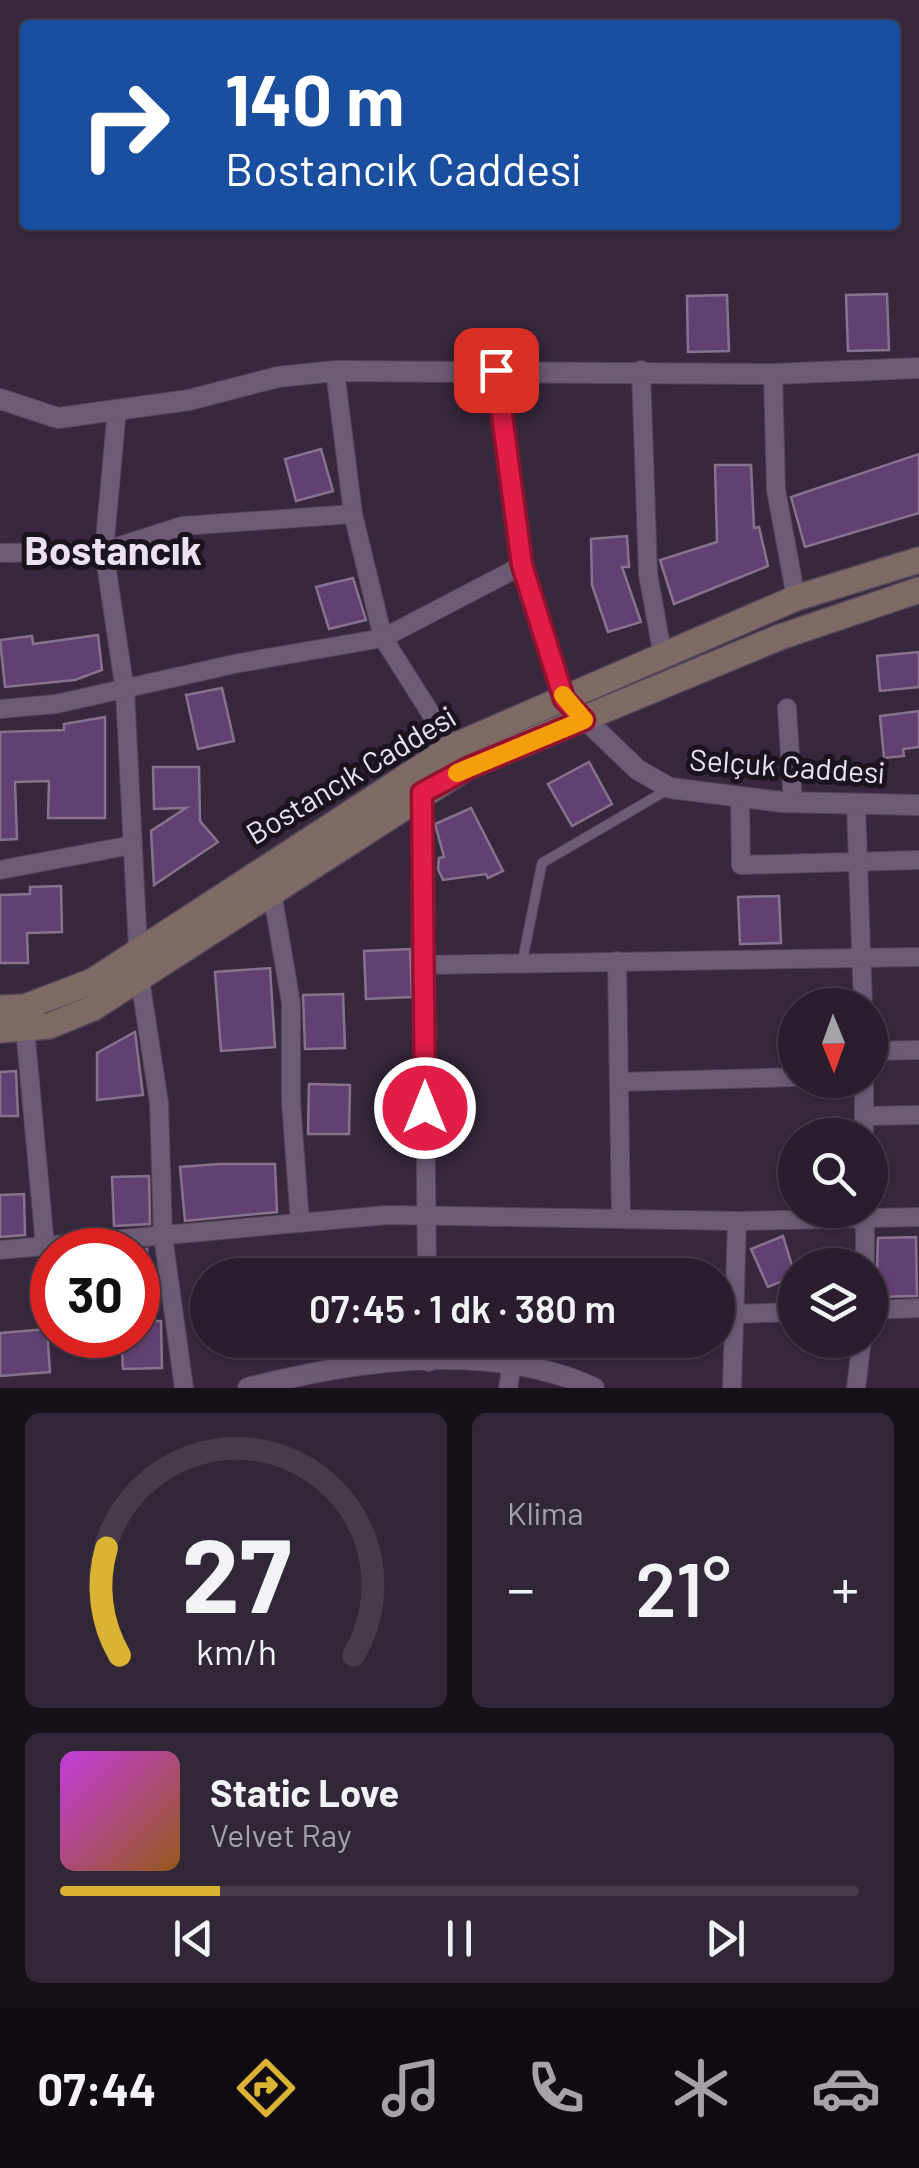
<!DOCTYPE html>
<html lang="tr">
<head>
<meta charset="utf-8">
<style>
	body { margin:0; font-family:Barlow,sans-serif; background:#322736; color:#f1f3f6; height:100vh; display:flex; flex-direction:column; font-size:38px; white-space:nowrap }
	* { box-sizing:border-box; margin:0 }
	p { font-size:32px; color:#a5a2aa }
	.icon { flex:none; width:55px; height:55px; fill:none; stroke:currentColor; stroke-width:2; stroke-linecap:round; stroke-linejoin:round }
	.map { position:relative; height:1388px; overflow:hidden }
	.side { display:flex; flex-direction:column; gap:25px; padding:25px; background:#171019; flex:1 }
	.side>* { flex:none }
	.top-card { position:absolute; left:20px; top:20px; width:880px; height:210px; border-radius:10px; box-shadow:0 2px 8px #0004,0 0 0 2px #463c4a; background:#1a4fa0; color:#fff; overflow:hidden }
	.needle { width:65px; rotate:179deg }
	.fabs { position:absolute; left:778px; top:988px; display:grid; gap:20px }
	.fabs a { display:grid; place-items:center; width:110px; height:110px; border-radius:50%; background:#2a1e2e; box-shadow:0 2px 8px #0004,0 0 0 2px #463c4a; font-size:50px }
	.speed { position:absolute; left:30px; top:1228px; display:flex; gap:20px; font-size:50px; font-weight:700; text-align:center }
	.speed>* { display:grid; place-content:center; width:130px; height:130px; border-radius:50%; background:#2a1e2e; box-shadow:0 2px 8px #0004,0 0 0 2px #463c4a; line-height:1 }
	.speed .limit { border:15px solid #d22; background:#fff; color:#111 }
	.pin { position:absolute; display:grid; place-items:center; width:85px; height:85px; color:#fff; margin:-42px; border-radius:20px; box-shadow:0 5px 15px #0006 }
	.me { position:absolute; width:110px; margin:-55px; rotate:0deg; stroke-linejoin:round; filter:drop-shadow(0 0 8px #0008) }
	.turn { display:flex; align-items:center; gap:35px; height:210px; padding:0 40px; font-size:45px }
	.turn .icon { width:130px; height:130px; stroke-width:2.5 }
	.turn b { display:block; font-size:70px; line-height:85px }
	.big { font-size:75px; font-weight:600; line-height:1.1 }
	.side .widget { flex:1; display:flex; flex-direction:column; justify-content:center; gap:15px; min-width:0; padding:0 35px; border-radius:15px; background:#322736 }
	.side .dial { align-items:center; gap:0 }
	.dial svg { height:260px; overflow:visible; fill:none; stroke:#463c4a; stroke-width:7; stroke-linecap:round; text-anchor:middle }
	.dial text { fill:#f1f3f6; stroke:none }
	.song { display:flex; align-items:center; gap:30px }
	.cover { width:120px; height:120px; border-radius:15px; background:linear-gradient(135deg,hsl(290 70% 55%),hsl(30 70% 35%)) }
	.played { height:10px; border-radius:5px; background:linear-gradient(90deg,#dab333 20%,#463c4a 20%) }
	.keys { display:flex; justify-content:space-around; direction:ltr }
	.heat { display:flex; justify-content:space-between; align-items:center; font-size:55px; direction:ltr }
	.side .tiles { flex:1; display:grid; gap:25px; grid-template-columns:1fr 1fr }
	.widget:last-child { grid-column:span 2 }
	.trip { position:absolute; left:190px; top:1258px; width:545px; height:100px; border-radius:50px; background:#2a1e2e; box-shadow:0 2px 8px #0004,0 0 0 2px #463c4a; font-weight:600; line-height:100px; text-align:center }
	.tabs { display:flex; height:160px; justify-content:space-around; align-items:center; background:#110c12; color:#a5a2aa }
	.tabs .icon { width:70px; height:70px }
	.tabs .current { color:#dab333 }
	.tabs b { font-size:45px; color:#f1f3f6 }
	.map>svg:first-child { display:block }
	.building { fill:#634072; stroke:#86748e; stroke-width:2.5 }
	.lines { fill:none; stroke-linecap:round; stroke-linejoin:round }
	.service-casing { stroke:#54465a; stroke-width:11 }
	.minor-casing { stroke:#54465a; stroke-width:20 }
	.tertiary-casing { stroke:#54465a; stroke-width:22 }
	.secondary-casing { stroke:#54465a; stroke-width:28 }
	.service { stroke:#6d5c75; stroke-width:9 }
	.minor { stroke:#6d5c75; stroke-width:18 }
	.tertiary { stroke:#6d5c75; stroke-width:20 }
	.secondary { stroke:#7e6b66; stroke-width:25 }
	.route-casing { stroke:#92132f; stroke-width:25 }
	.route { stroke:#e11d48; stroke-width:18 }
	.slow { stroke:#f59e0b; stroke-width:18 }
	.labels { text-anchor:middle; stroke-width:10; stroke-linejoin:round; paint-order:stroke }
	.street-label { font-size:30px; fill:#ebe1ef; stroke:#1b141e }
	.district-label { font-size:40px; font-weight:bold; fill:#ebe1ef; stroke:#1b141e }
</style>
</head>
<body>
<div class="map">
<svg width="919" height="1388" viewBox="0 0 919 1388">
	<rect width="100%" height="100%" fill="#38283e"/>
	<g class="building">
		<path d="M887,294l2,56 -41,1 -2,-56z"/>
		<path d="M727,295l2,56 -41,1 -1,-56z"/>
		<path d="M321,449l12,42 -37,10 -11,-42z"/>
		<path d="M919,454v59l-114,34 -14,-50z"/>
		<path d="M715,465h36l3,63 5,-1 9,39 -94,38 -14,-44 57,-18z"/>
		<path d="M627,536l2,31h-7l19,55 -33,10 -16,-47 -1,-46z"/>
		<path d="M353,578l13,42 -37,9 -13,-42z"/>
		<path d="M98,635l4,35 -27,10 -70,7 -5,-47 32,-4 1,8z"/>
		<path d="M919,652v35l-39,4 -3,-35z"/>
		<path d="M222,688l12,53 -36,8 -12,-54z"/>
		<path d="M919,711v36l-16,2 1,7 -20,2 -4,-42z"/>
		<path d="M105,717v101h-57l1,-37 -34,1 2,57 -17,1v-108l64,-2v-6z"/>
		<path d="M589,762l23,42 -40,22 -24,-42z"/>
		<path d="M153,767h46l1,54 18,21 -64,43 -3,-54 35,-23 -32,1z"/>
		<path d="M471,808l32,63 -15,7 -2,-4 -43,6 -5,-11 1,-11 5,-1 -9,-33z"/>
		<path d="M61,886l1,46 -35,1 1,30h-28v-68l30,-1v-7z"/>
		<path d="M779,896l2,47 -41,1 -2,-47z"/>
		<path d="M410,949l2,48 -46,2 -2,-48z"/>
		<path d="M270,968l5,79 -54,4 -6,-79z"/>
		<path d="M343,994l2,54 -40,1 -2,-54z"/>
		<path d="M135,1032l8,63 -46,5v-47z"/>
		<path d="M16,1071l2,45h-18v-44z"/>
		<path d="M309,1084l41,1 -1,49h-41z"/>
		<path d="M219,1164h56l2,48 -92,9 -5,-54z"/>
		<path d="M149,1176l1,48 -36,2 -2,-49z"/>
		<path d="M24,1194l1,41 -25,2v-42z"/>
		<path d="M783,1236l12,40 -27,11 -17,-38z"/>
		<path d="M916,1237l1,59 -41,1 2,-59z"/>
		<path d="M147,1249l4,72h10l1,47 -39,1 -2,-34h17v-85z"/>
		<path d="M47,1329l3,43 -50,4v-43z"/>
	</g>
	<g class="lines">
		<defs>
			<path id="service" d="M522,963l20,-100 125,-73"/>
			<g id="minor">
				<path d="M641,370l7,204 15,83"/>
				<path d="M335,371l18,143 30,124 69,109"/>
				<path d="M773,374l3,116 20,108"/>
				<path d="M117,409l-13,142 21,140 13,257"/>
				<path d="M0,553l104,-2 78,-25 171,-12"/>
				<path d="M787,708l6,94"/>
				<path d="M0,709l56,-5 183,-41 144,-25 140,-73"/>
				<path d="M422,793l5,482"/>
				<path d="M740,799l1,66 178,-5"/>
				<path d="M856,806l7,199"/>
				<path d="M0,870l132,-25"/>
				<path d="M272,892l19,111v99l9,121"/>
				<path d="M617,961l4,258"/>
				<path d="M424,965l495,-8"/>
				<path d="M140,979l19,124 4,133 21,152"/>
				<path d="M25,1028l20,218"/>
				<path d="M870,1051l49,-1"/>
				<path d="M864,1080v55"/>
				<path d="M619,1082l176,-5"/>
				<path d="M864,1116l55,-1"/>
				<path d="M0,1250l387,-35 350,6 182,-4"/>
				<path d="M865,1265v-54"/>
				<path d="M870,1310l49,-2"/>
				<path d="M736,1314l59,-2"/>
				<path d="M428,1340l1,22"/>
				<path d="M508,1388l4,-23"/>
				<path d="M732,1388l5,-167"/>
				<path d="M856,1388l6,-48"/>
			</g>
			<g id="tertiary">
				<path d="M496,370l27,195 41,134 74,71 32,18 112,14 137,3"/>
				<path d="M0,399l58,19 131,-18 89,-23 57,-6 438,3 146,-6"/>
				<path d="M248,1388c107,-28 242,-48 346,0"/>
			</g>
			<g id="secondary">
				<path d="M0,1008l25,-1 68,-26 359,-234 344,-149 123,-38"/>
				<path d="M0,1030l49,-4 44,-18 374,-241 313,-130 139,-47"/>
			</g>
		</defs>
		<use href="#service" class="service-casing"/>
		<use href="#minor" class="minor-casing"/>
		<use href="#tertiary" class="tertiary-casing"/>
		<use href="#secondary" class="secondary-casing"/>
		<use href="#service" class="service"/>
		<use href="#minor" class="minor"/>
		<use href="#tertiary" class="tertiary"/>
		<use href="#secondary" class="secondary"/>
	</g>
	<g class="lines">
		<defs>
			<path id="route" d="M425,1108l-3,-315 46,-25 116,-48 -20,-21 -42,-134 -26,-195"/>
		</defs>
		<use href="#route" class="route-casing"/>
		<use href="#route" class="route"/>
		<path class="slow" d="M457,773l127,-53 -21,-25"/>
	</g>
	<g class="labels">
		<g class="street-label">
			<text transform="translate(787 767) rotate(4)" y="10">Selçuk Caddesi</text>
			<text transform="translate(351 776) rotate(-31)" y="10">Bostancık Caddesi</text>
		</g>
		<g class="district-label">
			<text x="113" y="565">Bostancık</text>
		</g>
	</g>
</svg>
<div class="fabs">
<a><svg class="needle" viewBox="-14 -14 28 28"><path d="M0-13l5 13h-10z" fill="#e53935"/><path d="M0 13l5-13h-10z" fill="#a5a2aa"/></svg></a>
<a><svg class="icon" aria-label="search" viewBox="0 0 24 24"><circle cx="10" cy="10" r="6"/><path d="M15 15l6 6"/></svg></a>
<a><svg class="icon" aria-label="layers" viewBox="0 0 24 24"><path d="M12 4l9 5-9 5-9-5zM3 14l9 5 9-5"/></svg></a>
</div>
<div class="speed"><div class="limit">30</div></div>
<div class="pin" style="left:496px;top:370px;background:#d93025"><svg class="icon" aria-label="arrive" viewBox="0 0 24 24"><path d="M6 21V4h12l-3 4 3 4H6"/></svg></div>
<svg class="me" style="left:425px;top:1108px" viewBox="-20 -20 40 40"><circle r="17" fill="#e11d48" stroke="#fff" stroke-width="3"/><path d="M0-11L8 9 0 5-8 9z" fill="#fff"/></svg>
<div class="trip">07:45 · 1 dk · 380 m</div>
<div class="top-card">
<div class="turn"><svg class="icon" aria-label="right" viewBox="0 0 24 24"><path d="M7 20v-9h11M14 6l5 5-5 5"/></svg><div><b>140 m</b>Bostancık Caddesi</div></div>
</div>
</div>
<section class="side">
<div class="tiles">
<div class="widget dial"><svg viewBox="0 0 100 80">
<path d="M14 69A42 42 0 1 1 86 69"/>
<path d="M14 69A42 42 0 0 1 10 36" stroke="#dab333"/>
<text x="50" y="56" font-size="32" font-weight="700">27</text>
<text x="50" y="72" font-size="11">km/h</text>
</svg></div>
<div class="widget"><p>Klima</p>
<div class="heat"><a>−</a><b class="big">21°</b><a>+</a></div>
</div>
<div class="widget">
<div class="song"><i class="cover"></i><div><b>Static Love</b><p>Velvet Ray</p></div></div>
<div class="played"></div>
<div class="keys"><svg class="icon" aria-label="previous" viewBox="0 0 24 24"><path d="M18 5L8 12l10 7zM5 5v14"/></svg><svg class="icon" aria-label="pause" viewBox="0 0 24 24"><path d="M8 5v14M16 5v14"/></svg><svg class="icon" aria-label="next" viewBox="0 0 24 24"><path d="M6 5l10 7-10 7zM19 5v14"/></svg></div>
</div>
</div>
</section>
<nav class="tabs">
<b>07:44</b>
<svg class="icon current" aria-label="directions" viewBox="0 0 24 24"><path d="M12 3l9 9-9 9-9-9zM9 14v-3h6M13 9l2 2-2 2"/></svg>
<svg class="icon" aria-label="music" viewBox="0 0 24 24"><path d="M9 18V5l10-2v13"/><circle cx="6" cy="18" r="3"/><circle cx="16" cy="16" r="3"/></svg>
<svg class="icon" aria-label="phone" viewBox="0 0 24 24"><path d="M5 4h4l2 5-3 2q2 4 5 5l2-3 5 2v4C11 20 4 13 5 4z"/></svg>
<svg class="icon" aria-label="climate" viewBox="0 0 24 24"><path d="M12 3v18M4 7l16 10M4 17L20 7"/></svg>
<svg class="icon" aria-label="car" viewBox="0 0 24 24"><path d="M5 17H2v-5l4-1 3-4h7l3 4 3 1v5h-3M9 17h6M6 11h13"/><circle cx="7" cy="17" r="2"/><circle cx="17" cy="17" r="2"/></svg>
</nav>
</body>
</html>
